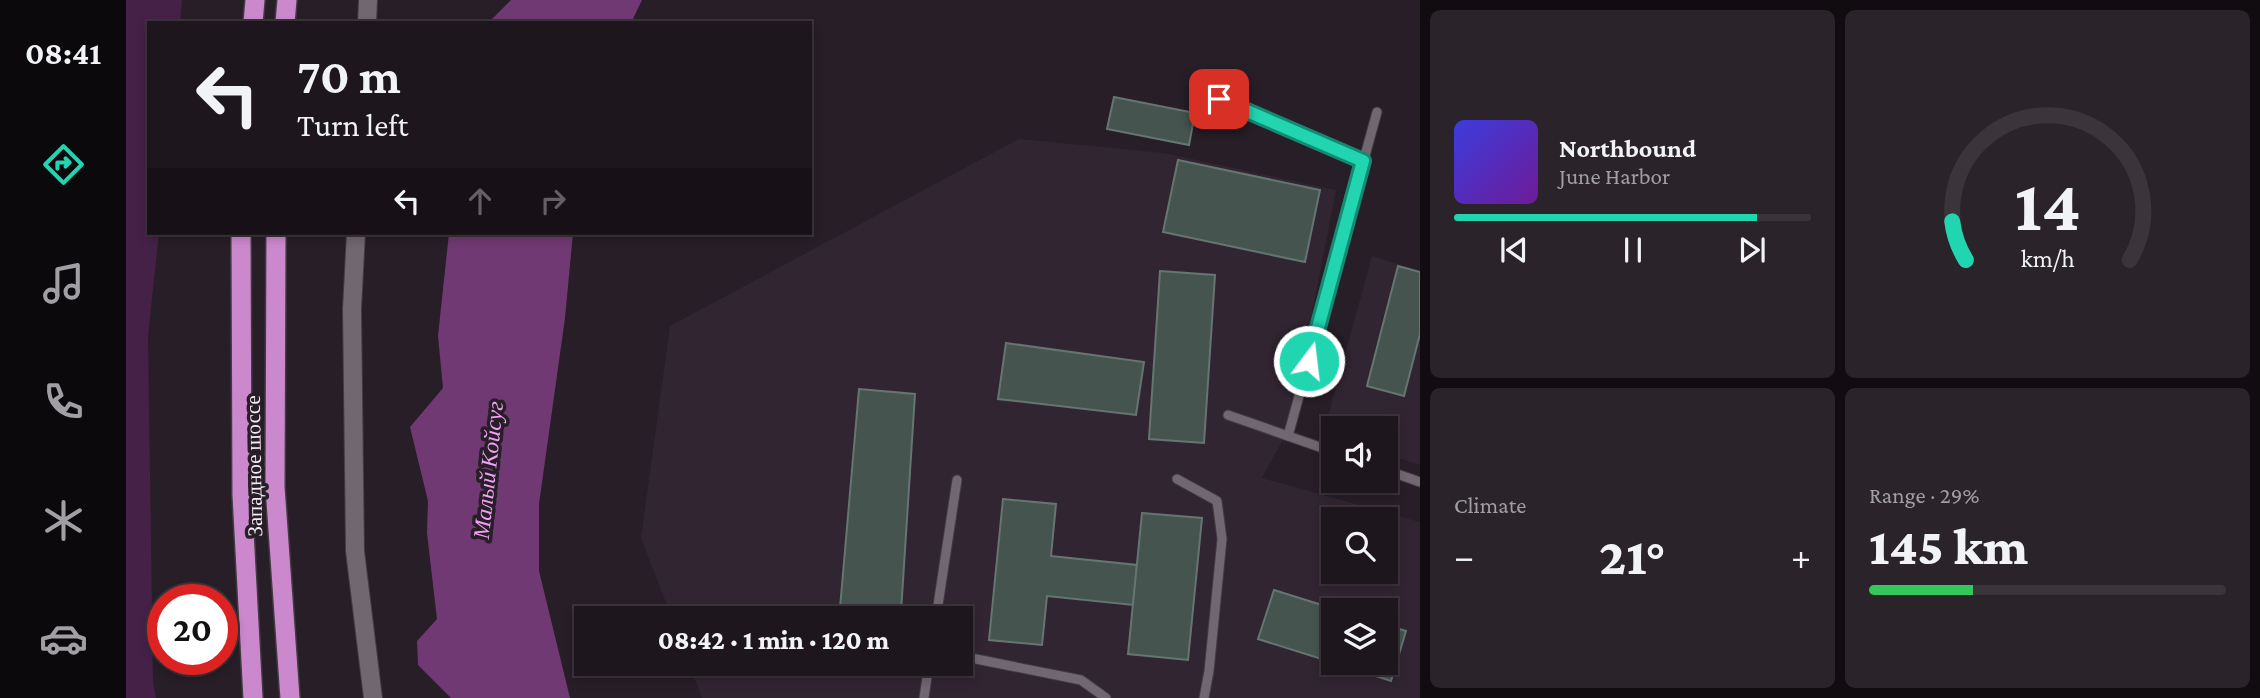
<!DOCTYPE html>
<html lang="en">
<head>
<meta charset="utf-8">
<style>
	body { margin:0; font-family:"Crimson Pro",serif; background:#2a232a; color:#f1f3f6; height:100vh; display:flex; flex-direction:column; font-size:26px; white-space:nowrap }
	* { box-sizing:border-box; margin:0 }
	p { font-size:23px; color:#a09fa4 }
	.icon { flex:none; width:38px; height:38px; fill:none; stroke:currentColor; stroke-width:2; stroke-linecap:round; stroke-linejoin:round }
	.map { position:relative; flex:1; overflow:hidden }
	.side { display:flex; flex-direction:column; gap:10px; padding:10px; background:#100c10; width:840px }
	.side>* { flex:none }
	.guide { position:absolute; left:21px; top:21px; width:665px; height:214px; border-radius:0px; box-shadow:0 4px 10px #0003,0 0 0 2px #3b353b; background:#1d161d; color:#f1f3f6; overflow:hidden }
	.fabs { position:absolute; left:1195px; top:416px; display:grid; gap:14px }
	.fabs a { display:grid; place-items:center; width:77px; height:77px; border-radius:0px; background:#1d161d; box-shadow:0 4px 10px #0003,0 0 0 2px #3b353b; font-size:35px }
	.speed { position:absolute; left:21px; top:584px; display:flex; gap:14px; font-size:35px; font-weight:700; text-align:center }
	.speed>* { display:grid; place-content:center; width:91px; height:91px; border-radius:50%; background:#1d161d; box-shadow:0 4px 10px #0003,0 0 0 2px #3b353b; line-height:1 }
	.speed .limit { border:10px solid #d22; background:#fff; color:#111 }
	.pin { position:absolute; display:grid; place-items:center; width:60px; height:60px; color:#fff; margin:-30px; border-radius:14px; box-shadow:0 4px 10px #0006 }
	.me { position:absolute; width:77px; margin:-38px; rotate:15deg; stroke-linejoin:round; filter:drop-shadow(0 0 5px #0008) }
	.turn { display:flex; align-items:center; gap:24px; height:147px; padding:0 35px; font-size:32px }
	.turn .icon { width:91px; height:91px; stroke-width:2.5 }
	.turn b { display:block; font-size:49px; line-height:60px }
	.lanes { display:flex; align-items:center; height:66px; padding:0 35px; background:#0003; justify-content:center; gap:35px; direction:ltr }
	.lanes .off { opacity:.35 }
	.big { font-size:52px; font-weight:800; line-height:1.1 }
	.side .card { flex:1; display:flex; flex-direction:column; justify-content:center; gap:10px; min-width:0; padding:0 24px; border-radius:10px; background:#2a232a }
	.side .dial { align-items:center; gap:0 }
	.dial svg { height:182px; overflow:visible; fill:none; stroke:#3b353b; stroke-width:7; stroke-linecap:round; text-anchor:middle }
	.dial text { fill:#f1f3f6; stroke:none }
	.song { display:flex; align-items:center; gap:21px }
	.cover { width:84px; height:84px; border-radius:10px; background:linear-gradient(135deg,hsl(240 70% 55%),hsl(280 70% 35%)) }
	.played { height:7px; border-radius:4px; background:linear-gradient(90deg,#20d5b0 85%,#3b353b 85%) }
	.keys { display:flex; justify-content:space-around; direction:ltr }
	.heat { display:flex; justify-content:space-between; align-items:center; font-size:38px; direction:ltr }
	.charge { height:10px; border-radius:5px; background:linear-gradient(90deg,#34c759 29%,#3b353b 0) }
	.side .tiles { flex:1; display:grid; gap:10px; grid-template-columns:repeat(2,1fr) }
	.trip { position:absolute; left:448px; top:606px; width:399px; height:70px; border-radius:0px; background:#1d161d; box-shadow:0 4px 10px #0003,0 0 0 2px #3b353b; font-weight:800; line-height:70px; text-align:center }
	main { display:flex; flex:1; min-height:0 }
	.tabs { display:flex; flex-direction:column; width:126px; justify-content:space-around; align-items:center; background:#0c090c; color:#a09fa4 }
	.tabs .icon { width:49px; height:49px }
	.tabs .on { color:#20d5b0 }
	.tabs b { font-size:32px; color:#f1f3f6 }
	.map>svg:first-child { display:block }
	.built { fill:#322532; fill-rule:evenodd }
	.green { fill:#452147 }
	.water { fill:#713973 }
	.building { fill:#45544f; stroke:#667570; stroke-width:2 }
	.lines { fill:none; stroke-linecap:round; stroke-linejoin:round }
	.service-casing { stroke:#413b42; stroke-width:11 }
	.minor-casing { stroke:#413b42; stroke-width:20 }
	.trunk-casing { stroke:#413b42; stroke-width:22 }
	.service { stroke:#716771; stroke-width:9 }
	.minor { stroke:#716771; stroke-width:18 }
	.trunk { stroke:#cc88cd; stroke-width:19 }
	.route-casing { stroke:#158a72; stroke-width:18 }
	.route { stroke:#20d5b0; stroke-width:12 }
	.labels { text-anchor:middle; stroke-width:7; stroke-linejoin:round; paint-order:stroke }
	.street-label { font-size:21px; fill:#f4eef4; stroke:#271e27 }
	.water-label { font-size:23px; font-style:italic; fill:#f1a0f3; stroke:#271e27 }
</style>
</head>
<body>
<main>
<nav class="tabs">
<b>08:41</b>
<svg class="icon on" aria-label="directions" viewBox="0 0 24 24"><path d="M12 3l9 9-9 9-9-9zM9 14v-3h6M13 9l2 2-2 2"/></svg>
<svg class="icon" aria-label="music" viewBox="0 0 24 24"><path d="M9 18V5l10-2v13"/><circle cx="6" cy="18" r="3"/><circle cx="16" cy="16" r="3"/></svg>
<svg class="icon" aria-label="phone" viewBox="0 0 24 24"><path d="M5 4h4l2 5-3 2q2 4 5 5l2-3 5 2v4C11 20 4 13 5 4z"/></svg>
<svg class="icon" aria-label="climate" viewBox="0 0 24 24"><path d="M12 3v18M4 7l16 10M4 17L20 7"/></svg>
<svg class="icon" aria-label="car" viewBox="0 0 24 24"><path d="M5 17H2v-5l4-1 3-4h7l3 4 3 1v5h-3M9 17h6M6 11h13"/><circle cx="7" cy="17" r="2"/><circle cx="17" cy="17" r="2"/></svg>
</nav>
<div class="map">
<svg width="1294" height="698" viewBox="0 0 1294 698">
	<rect width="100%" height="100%" fill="#271e27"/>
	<g class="built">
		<path d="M893,139l145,14 172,37 -46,237 -28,51 158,44v176h-718l-13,-35h272v-45h-289l-31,-80 29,-212zM1208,520h52v52h-52zM1208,611h52v52h-52z"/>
		<path d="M1246,256l48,15v194l-34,-11v-25h-52l-1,9 -10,-3z"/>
	</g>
	<path class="green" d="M0,0h56l-2,23h-31v210h10l-11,103 5,345 3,17h-30z"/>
	<g class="water">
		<path d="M385,0h131l-11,23h-143z"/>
		<path d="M323,233h124l-8,85 -26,186v67l31,127h-119l-33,-33 -1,-24 20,-22 -10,-86 1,-32 -18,-74 33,-39 -5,-52z"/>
	</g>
	<g class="building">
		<path d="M988,97l81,16 -6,32 -82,-16z"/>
		<path d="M1052,160l142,30 -15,72 -142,-30z"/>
		<path d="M1272,266l22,6v62l-16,62 -37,-10z"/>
		<path d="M1034,271l55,4 -11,168 -55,-4z"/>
		<path d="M880,343l138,19 -8,53 -138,-16z"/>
		<path d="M733,389l56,5 -14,218 -61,-4z"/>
		<path d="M877,499l53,5 -5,52 86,9 -4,40 -86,-9 -5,49 -53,-5z"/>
		<path d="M1016,513l60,5 -14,142 -60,-6z"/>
		<path d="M1148,590l67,21h-7v52l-76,-24z"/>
		<path d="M1260,625l20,6 -15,50 -55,-18h50z"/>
	</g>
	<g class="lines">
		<defs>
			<g id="service">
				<path d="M1093,99l144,62"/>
				<path d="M1102,415l106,37"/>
				<path d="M1162,436l89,-324"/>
				<path d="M1260,470l34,12"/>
				<path d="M1051,479l40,22 5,38 -13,132 -5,27"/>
				<path d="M810,618l21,-138"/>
				<path d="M835,656l120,24 25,18"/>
				<path d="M798,698l5,-35"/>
			</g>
			<g id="minor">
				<path d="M241,23l1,-23"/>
				<path d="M230,233l-4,76 3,242 18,147"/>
			</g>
			<g id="trunk">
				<path d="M127,23l2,-23"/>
				<path d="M159,23l2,-23"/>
				<path d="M115,233l1,262 11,203"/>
				<path d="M150,233l-1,254 15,211"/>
			</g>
		</defs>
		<use href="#service" class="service-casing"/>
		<use href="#minor" class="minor-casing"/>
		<use href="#trunk" class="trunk-casing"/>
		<use href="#service" class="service"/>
		<use href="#minor" class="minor"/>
		<use href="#trunk" class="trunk"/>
	</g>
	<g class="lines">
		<defs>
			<path id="route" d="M1093,99l144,62 -54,200"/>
		</defs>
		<use href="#route" class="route-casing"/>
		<use href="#route" class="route"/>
	</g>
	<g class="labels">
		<g class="street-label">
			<text transform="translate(128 466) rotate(-91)" y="7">Западное шоссе</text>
		</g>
		<g class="water-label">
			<text transform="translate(362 470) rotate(-84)" y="8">Малый Койсуг</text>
		</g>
	</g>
</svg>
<div class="fabs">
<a><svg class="icon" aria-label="sound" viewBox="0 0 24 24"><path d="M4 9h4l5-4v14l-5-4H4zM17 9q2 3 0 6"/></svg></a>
<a><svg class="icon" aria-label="search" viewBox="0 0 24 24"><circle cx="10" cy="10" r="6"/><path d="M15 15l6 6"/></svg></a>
<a><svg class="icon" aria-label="layers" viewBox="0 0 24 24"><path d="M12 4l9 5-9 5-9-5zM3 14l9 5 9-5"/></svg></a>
</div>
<div class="speed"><div class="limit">20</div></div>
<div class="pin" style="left:1093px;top:99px;background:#d93025"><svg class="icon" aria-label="arrive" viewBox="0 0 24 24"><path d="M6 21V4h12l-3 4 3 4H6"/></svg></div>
<svg class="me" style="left:1183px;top:361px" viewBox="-20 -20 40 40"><circle r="17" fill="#20d5b0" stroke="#fff" stroke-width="3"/><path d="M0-11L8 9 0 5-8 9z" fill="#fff"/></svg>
<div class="trip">08:42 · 1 min · 120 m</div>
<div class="guide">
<div class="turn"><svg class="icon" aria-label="left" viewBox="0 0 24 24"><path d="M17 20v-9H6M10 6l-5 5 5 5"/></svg><div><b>70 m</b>Turn left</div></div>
<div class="lanes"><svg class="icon" aria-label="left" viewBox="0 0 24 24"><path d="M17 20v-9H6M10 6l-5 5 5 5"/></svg><svg class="icon off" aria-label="ahead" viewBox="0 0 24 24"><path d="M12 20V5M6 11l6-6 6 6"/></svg><svg class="icon off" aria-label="right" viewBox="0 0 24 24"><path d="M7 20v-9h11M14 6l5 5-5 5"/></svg></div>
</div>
</div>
<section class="side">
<div class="tiles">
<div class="card">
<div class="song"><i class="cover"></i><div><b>Northbound</b><p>June Harbor</p></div></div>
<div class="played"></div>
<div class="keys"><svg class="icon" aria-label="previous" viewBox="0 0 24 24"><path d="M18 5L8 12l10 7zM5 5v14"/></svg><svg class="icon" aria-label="pause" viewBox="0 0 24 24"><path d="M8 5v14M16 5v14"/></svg><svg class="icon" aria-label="next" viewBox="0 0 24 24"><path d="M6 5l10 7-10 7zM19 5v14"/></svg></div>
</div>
<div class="card dial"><svg viewBox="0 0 100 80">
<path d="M14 69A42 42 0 1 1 86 69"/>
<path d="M14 69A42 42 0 0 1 8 52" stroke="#20d5b0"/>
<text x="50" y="56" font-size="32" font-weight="700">14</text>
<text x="50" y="72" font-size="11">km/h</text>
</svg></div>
<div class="card"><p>Climate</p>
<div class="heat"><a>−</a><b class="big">21°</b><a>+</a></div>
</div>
<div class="card"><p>Range · 29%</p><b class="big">145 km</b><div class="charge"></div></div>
</div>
</section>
</main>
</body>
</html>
